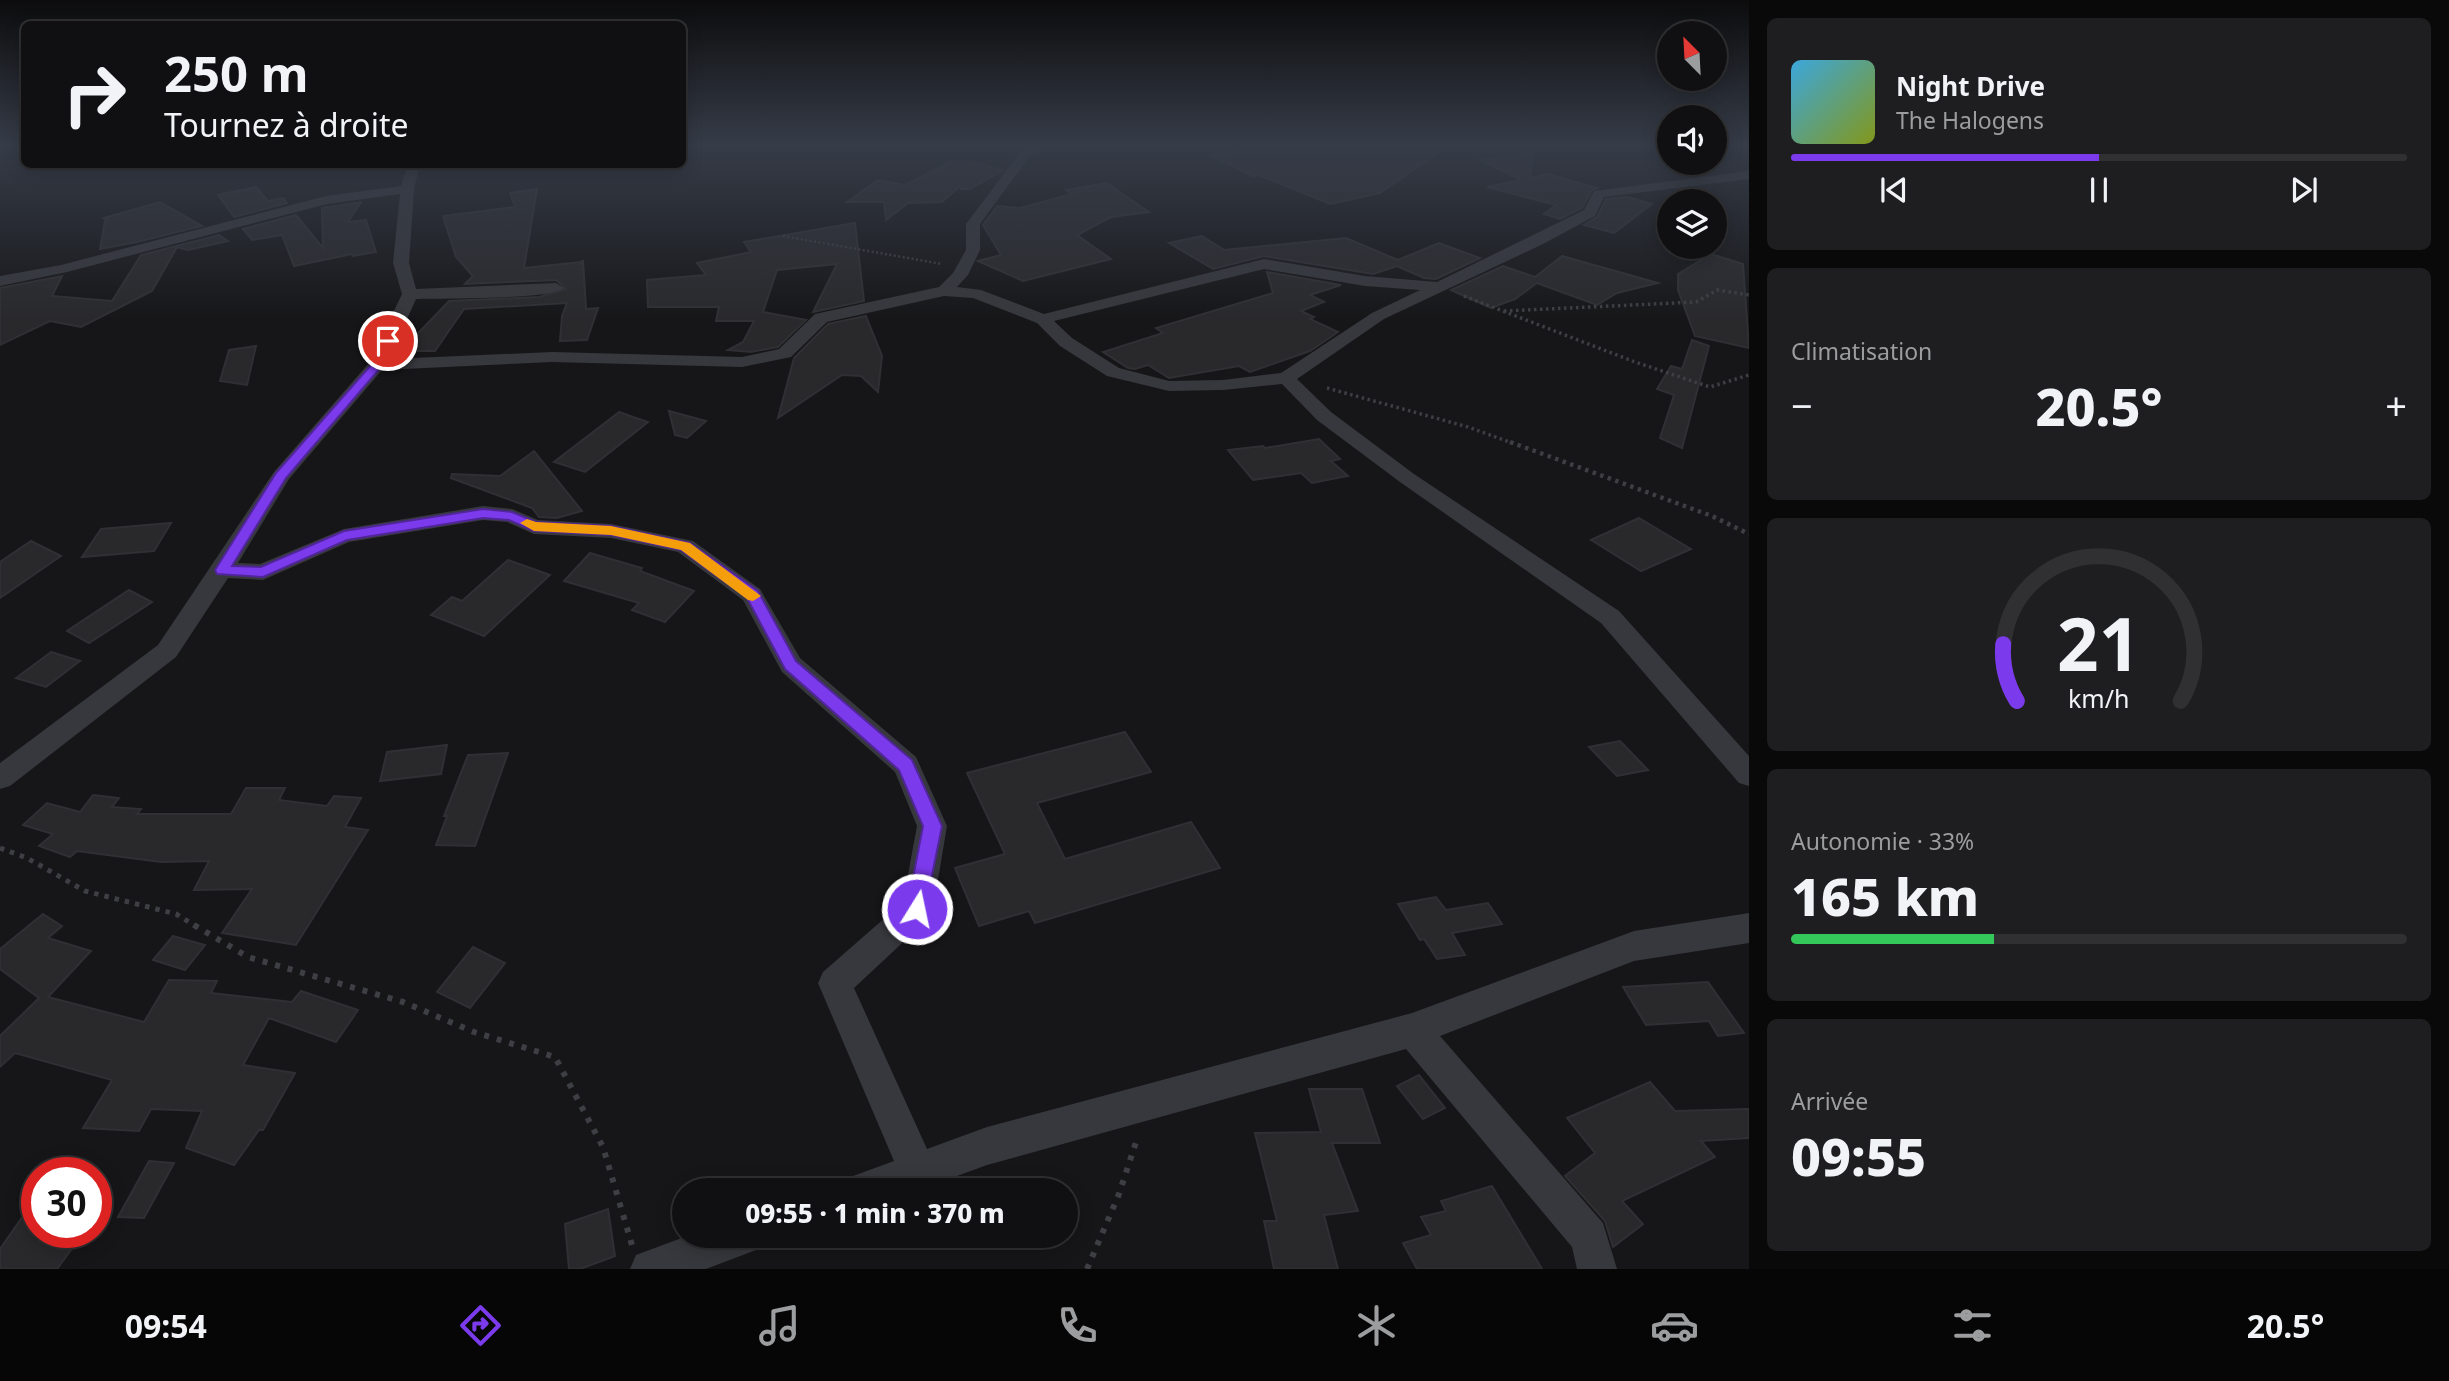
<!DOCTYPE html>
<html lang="fr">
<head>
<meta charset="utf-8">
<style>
	body { margin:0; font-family:"Noto Sans",sans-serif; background:#1e1e20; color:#f1f3f6; height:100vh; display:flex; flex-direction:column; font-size:26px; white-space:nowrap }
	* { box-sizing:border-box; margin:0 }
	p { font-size:23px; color:#9c9d9f }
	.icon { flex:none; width:38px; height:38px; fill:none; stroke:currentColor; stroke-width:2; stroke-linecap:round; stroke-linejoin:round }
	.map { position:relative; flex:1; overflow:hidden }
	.details { display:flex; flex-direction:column; gap:18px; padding:18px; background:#09090a; width:700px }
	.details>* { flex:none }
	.banner { position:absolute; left:21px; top:21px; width:665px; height:147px; border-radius:10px; box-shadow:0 4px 18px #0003,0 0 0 2px #303032; background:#101012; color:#f1f3f6; overflow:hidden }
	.needle { width:46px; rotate:336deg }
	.tools { position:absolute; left:1657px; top:21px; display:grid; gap:14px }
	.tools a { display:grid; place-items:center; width:70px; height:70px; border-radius:50%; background:#101012; box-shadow:0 4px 18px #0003,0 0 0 2px #303032; font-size:35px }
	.speed { position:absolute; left:21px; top:1157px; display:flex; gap:14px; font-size:35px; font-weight:700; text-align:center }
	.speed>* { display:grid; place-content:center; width:91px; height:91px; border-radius:50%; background:#101012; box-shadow:0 4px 18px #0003,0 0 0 2px #303032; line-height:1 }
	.speed .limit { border:10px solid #d22; background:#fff; color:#111 }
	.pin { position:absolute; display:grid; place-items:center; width:60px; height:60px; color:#fff; margin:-30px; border:4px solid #fff; border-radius:50%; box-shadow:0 2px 7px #0007 }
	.me { position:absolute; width:77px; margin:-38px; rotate:10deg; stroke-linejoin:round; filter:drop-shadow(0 0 5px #0008) }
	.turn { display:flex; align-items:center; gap:24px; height:147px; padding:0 28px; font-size:32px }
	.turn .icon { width:91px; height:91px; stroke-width:2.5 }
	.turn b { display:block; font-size:49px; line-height:60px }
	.big { font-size:52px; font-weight:800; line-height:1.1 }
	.details .tile { flex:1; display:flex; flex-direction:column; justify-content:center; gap:10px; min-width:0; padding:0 24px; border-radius:10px; background:#1e1e20 }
	.details .dial { align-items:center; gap:0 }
	.dial svg { height:182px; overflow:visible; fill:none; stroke:#303032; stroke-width:7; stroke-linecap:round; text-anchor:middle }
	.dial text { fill:#f1f3f6; stroke:none }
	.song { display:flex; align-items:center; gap:21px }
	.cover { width:84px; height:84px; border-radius:10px; background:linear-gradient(135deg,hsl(200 70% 55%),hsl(70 70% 35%)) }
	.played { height:7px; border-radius:4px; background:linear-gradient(90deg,#7c3aed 50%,#303032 50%) }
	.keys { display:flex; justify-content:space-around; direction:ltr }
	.heat { display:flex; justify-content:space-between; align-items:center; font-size:38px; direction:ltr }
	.charge { height:10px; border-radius:5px; background:linear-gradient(90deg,#34c759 33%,#303032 0) }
	.trip { position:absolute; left:672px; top:1178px; width:406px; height:70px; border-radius:35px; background:#101012; box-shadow:0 4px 18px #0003,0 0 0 2px #303032; font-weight:800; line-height:70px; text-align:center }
	.tabs { display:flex; height:112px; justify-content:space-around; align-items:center; background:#060607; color:#9c9d9f }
	.tabs .icon { width:49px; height:49px }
	.tabs .selected { color:#7c3aed }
	.tabs b { font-size:32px; color:#f1f3f6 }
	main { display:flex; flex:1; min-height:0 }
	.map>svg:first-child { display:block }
	.building { fill:#29292c; stroke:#303034; stroke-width:2 }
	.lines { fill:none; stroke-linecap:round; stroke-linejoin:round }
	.path-far4 { stroke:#3d3f44; stroke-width:2.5; stroke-dasharray:2 2.5; stroke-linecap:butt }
	.path-far3 { stroke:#3d3f44; stroke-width:3.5; stroke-dasharray:2.5 3.5; stroke-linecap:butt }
	.path-far2 { stroke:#3d3f44; stroke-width:4.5; stroke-dasharray:3.5 4.5; stroke-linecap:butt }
	.path-far1 { stroke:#3d3f44; stroke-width:5; stroke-dasharray:4.5 6; stroke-linecap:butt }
	.path { stroke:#3d3f44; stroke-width:6; stroke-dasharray:5 8; stroke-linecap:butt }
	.street { fill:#37383d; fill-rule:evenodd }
	.route { fill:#7c3aed; stroke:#51269a; stroke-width:2 }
	.slow { fill:#f59e0b }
</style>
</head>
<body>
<main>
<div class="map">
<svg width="1749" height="1269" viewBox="0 0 1749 1269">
	<rect width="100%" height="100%" fill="#161618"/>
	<g class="building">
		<path d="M1263,145h186l-69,48 -50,11 -71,-29 -6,1 -43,-21z"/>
		<path d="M1533,152l-3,26 18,-4 49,14 -5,2 -10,18 -22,11 -16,-5 12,-9 -69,-18 35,-7 -42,-20z"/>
		<path d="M952,161l10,2 5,-2 36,9 -33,19h-9l-1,-3 -18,16 -34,1 -22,17 -2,-18h-37l31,-22 27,5z"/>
		<path d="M1107,183l42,29 -38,5 -34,18 34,24 -88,22 -45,-20 23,-6 -18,-30 14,-19 23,2 52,-14 -6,-4z"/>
		<path d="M256,187l12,14 15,-3 4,5 -53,14 -16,-22z"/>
		<path d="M537,189l-13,79 57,-6v3l2,-5 3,49 12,-1 -11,32 -27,1 2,-25 5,-13 -103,6 -29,42h-34l48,-50 90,-4 27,-8 -10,-9 -91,4 8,-8 -17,-19 -13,-41 72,-9 -5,-14z"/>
		<path d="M1627,197l25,7 -38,29 -30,-8 13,-8 9,-18z"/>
		<path d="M160,202l42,24 -65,16 -37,7 5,-28 3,-1 -4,-2z"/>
		<path d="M361,202l-13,20 18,-2 10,32 -23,4 -1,-2 -58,12 -12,-31 -30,5 -9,-11 53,-14 27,33 -1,-40z"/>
		<path d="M855,223l9,78 -51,11 24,-48 -60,6 -14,42 43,8 -28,27 -27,5 -23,-2 15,-8 11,-21h-38l3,-14h-71l-1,-27 59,-5 -9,-12 54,-11 -7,-10z"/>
		<path d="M219,235l9,6 -40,9 -11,-3 -25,44 -71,36 -31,-6 -50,24v-57l62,-12 -10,20 60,5 29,-46z"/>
		<path d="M1202,236l22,14 122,-12 52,22 41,-17 41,15 -44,21 -12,-1 -27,-12 -24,8 -109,-18 -51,13 -44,-26z"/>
		<path d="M1711,254l32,10 6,84 -54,-12 -17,-46v-16z"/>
		<path d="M1562,256l96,27 -41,10 -20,12 -60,-22 -22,16 -24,9 -40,-18 52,-24 32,11z"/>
		<path d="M1267,272l74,13 -31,10 14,7 -23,9 13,6 -4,2 28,13 -28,19 -60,21 -11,-6 -70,12 -21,-13 -13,4 -7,-1 -25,-16 60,-19 -7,-5 117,-35z"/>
		<path d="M866,316l16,40 -4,36 -17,-16 -19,-1 -64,43 16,-60 34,-34z"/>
		<path d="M1692,340l17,6 -27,102 -22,-10 14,-43 -17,-6 14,-23 11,3z"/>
		<path d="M256,346l-9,39 -27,-4 9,-31z"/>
		<path d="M669,411l37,10 -19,17 -12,-3z"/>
		<path d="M619,412l29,10 -63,50 -31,-10z"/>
		<path d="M1319,439l21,20 -9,2 17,15 -36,7 -11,-10 -48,7 -25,-30 35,-4 2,2z"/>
		<path d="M534,451l48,60 -25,7 -18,-1 -7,-9 -81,-30 1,-4 48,2z"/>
		<path d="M1639,518l52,31 -50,22 -50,-31z"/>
		<path d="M171,523l-17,28 -72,6 19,-28z"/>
		<path d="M31,541l30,15 -61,42v-36z"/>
		<path d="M590,553l52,15 -2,3 54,20 -29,31 -33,-12 7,-7 -75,-22z"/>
		<path d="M508,560l42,15 -66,61 -53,-21 21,-18 10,4z"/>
		<path d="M129,590l23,12 -63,41 -22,-12z"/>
		<path d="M51,652l29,9 -34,26 -30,-9z"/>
		<path d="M1125,732l26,40 -114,31 28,56 126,-37 29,46 -185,55 -6,-12 -50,15 -24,-58 50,-14 -38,-81z"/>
		<path d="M1620,741l28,29 -31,6 -28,-29z"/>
		<path d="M447,745l-6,29 -61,7 7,-29z"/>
		<path d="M508,753l-33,93 -39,-1 11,-29h-3l24,-61z"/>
		<path d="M246,788h39l-6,12 48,6 7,-10 27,2 -16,29 23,3 -72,115 -74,-12 30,-44 -58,1 15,-29 -48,1 -84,-11 -7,6 -31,-11 14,-12 -30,-9 24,-22 33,9 13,-17 26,3 -7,9 29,2 -4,5h94z"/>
		<path d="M1436,897l10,13 42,-7 14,21 -50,9 13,22 -28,4 -13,-20 -4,1 -22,-36z"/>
		<path d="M43,914l19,12 -14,12 43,13 -43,46 96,25 25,-42 48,1 -6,12 81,9 9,-11 57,19 -22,32 -67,-24 -26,47 52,8 -32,57h-4l-25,35 -48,-17 16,-37 -51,-2 -12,22 -56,-3 29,-48 -97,-27 -15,14v-31l39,-38 -39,-29v-20z"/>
		<path d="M173,936l32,9 -20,25 -32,-10z"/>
		<path d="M473,947l32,16 -35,45 -33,-16z"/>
		<path d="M1708,982l36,51 -26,3 -9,-15 -63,4 -23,-38z"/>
		<path d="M1419,1075l26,33 -22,11 -26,-33z"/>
		<path d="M1650,1082l25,29 74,-2v29l-48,3 14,16 -93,44 21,23 -30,23 -8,-26 -40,-45 30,-23 -28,-35z"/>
		<path d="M1309,1089h53l18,54h-48l26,68 -34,4 14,54h-64l-10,-48h13l-22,-88 66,-1z"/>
		<path d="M149,1161l25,2 -30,55 -26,-1z"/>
		<path d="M1492,1186l50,83h-125l-14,-26 28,-8 -10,-18 25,-6 -5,-10z"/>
		<path d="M37,1196v36l39,11 -19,26h-57v-20z"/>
		<path d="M608,1209l7,47 -35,13h-11l-4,-45z"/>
	</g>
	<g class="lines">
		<path class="path-far4" d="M783,236l159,28"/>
		<g class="path-far3">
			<path d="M1464,296l171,66 75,25 39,-12"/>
			<path d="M1504,311l192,-9 21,-12 32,5"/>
			<path d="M1327,388l141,39 47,17"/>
		</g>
		<path class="path-far2" d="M1510,442l202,74 37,18"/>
		<path class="path-far1" d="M0,848l27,10 58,33 91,23 21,13"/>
		<g class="path">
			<path d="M194,925l54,32 155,45 71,30 81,25 48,90 29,98"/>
			<path d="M1087,1269l32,-75 19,-58"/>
		</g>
		<g class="street">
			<path d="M1036,145h15l-22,12 -49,67v26l-12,25 -11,12 24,3 63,24 220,-55 101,17 72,6 147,-72 10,-19 155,-20v8l-145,18 -9,19 -52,28 -159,75 -87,60 34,33 83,62 205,137 130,145v30l-10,-3 -138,-160 -201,-141 -83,-62 -35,-36 -59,6 -54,1 -62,-15 -47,-30 -23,-23 -64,-25 -29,-2 -117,26 -36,35 -49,10 -190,-5 -170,8 -93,109 -51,84 22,1 84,-35 139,-23 29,3 26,11 73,4 82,17 67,48 40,69 116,99 31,69 -14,83 -5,10 -74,69 73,161 60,-22 425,-114 222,-82 115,-18v30l-115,18 -194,75 163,187 14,46h-40l-5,-22 -166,-198 -419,116 -68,25h-71l5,-14 41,-15 -76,-178 5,-11 80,-70 14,-76 -22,-54 -113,-100 -39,-72 -65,-48 -67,-14 -77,-4 -27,-12 -24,-2 -134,22 -86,38 -35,-2 -52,79 -166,129 -10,3v-26l158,-118 116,-173 95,-109 33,-69 -9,-31 7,-69 -73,10 -260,68 -67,14v-10l61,-11 265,-69 75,-10 7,-22h12l-6,25 -5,74 7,26 140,-6 8,5c-12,12 -124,10 -148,11l-27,60 163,-7 190,5 37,-8 36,-35 124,-27 14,-14 13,-23v-26l55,-73zM1264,269l101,17 55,4 -48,23 -91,60 -58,7 -54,1 -50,-13 -47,-30 -18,-17z"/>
			<path d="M687,1236h75l-6,14 -50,19h-76l6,-14z"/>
		</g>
	</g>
	<linearGradient id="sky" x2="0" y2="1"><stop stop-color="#0c0c0d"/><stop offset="0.45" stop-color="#363c48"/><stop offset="1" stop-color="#363c48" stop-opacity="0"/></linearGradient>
	<rect width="1749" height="322" fill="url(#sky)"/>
	<path class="route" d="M384,339l10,2 -13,26 -95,111 -54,88 29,1 83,-36 139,-22 29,3 24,10 75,4 79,17 68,48 38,70 116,99 30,66 -18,89 -7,3 -7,-3 -3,-6 16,-83 -24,-56 -114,-101 -38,-71 -66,-48 -70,-15 -77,-4 -25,-11 -26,-2 -136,22 -84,37 -46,-3 -2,-4 61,-97 96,-109z"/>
	<path class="slow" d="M527,519l9,3 75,4 79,17 71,53 -8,5 -5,-1 -67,-50 -70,-15 -77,-4 -14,-8z"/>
</svg>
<div class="tools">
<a><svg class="needle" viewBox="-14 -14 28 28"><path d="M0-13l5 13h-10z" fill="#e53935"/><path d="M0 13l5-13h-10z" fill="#9c9d9f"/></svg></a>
<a><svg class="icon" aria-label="sound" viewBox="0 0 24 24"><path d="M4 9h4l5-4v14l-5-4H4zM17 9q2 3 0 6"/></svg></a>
<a><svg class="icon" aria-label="layers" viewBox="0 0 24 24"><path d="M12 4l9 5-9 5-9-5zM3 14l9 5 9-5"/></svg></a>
</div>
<div class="speed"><div class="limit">30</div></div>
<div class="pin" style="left:388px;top:341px;background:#d93025"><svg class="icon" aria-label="arrive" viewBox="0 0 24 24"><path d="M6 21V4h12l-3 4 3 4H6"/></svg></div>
<svg class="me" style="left:917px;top:909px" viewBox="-20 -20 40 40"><circle r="17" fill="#7c3aed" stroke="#fff" stroke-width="3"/><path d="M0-11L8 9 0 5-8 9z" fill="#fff"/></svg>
<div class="trip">09:55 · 1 min · 370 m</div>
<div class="banner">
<div class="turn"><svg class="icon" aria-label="right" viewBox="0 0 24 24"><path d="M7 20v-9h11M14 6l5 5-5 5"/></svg><div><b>250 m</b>Tournez à droite</div></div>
</div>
</div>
<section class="details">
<div class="tile">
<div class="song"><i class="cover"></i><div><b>Night Drive</b><p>The Halogens</p></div></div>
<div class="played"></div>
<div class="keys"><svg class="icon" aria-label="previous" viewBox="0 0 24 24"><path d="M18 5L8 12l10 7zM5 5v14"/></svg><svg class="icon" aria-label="pause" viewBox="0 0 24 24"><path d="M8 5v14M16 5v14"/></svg><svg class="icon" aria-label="next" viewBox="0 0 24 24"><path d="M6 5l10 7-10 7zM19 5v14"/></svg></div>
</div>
<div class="tile"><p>Climatisation</p>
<div class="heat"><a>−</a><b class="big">20.5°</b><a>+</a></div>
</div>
<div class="tile dial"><svg viewBox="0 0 100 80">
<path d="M14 69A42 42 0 1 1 86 69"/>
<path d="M14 69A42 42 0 0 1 8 44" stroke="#7c3aed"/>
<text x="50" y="56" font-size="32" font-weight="700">21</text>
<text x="50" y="72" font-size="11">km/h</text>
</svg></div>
<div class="tile"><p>Autonomie · 33%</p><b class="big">165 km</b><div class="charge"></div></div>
<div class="tile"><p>Arrivée</p><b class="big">09:55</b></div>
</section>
</main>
<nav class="tabs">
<b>09:54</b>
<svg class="icon selected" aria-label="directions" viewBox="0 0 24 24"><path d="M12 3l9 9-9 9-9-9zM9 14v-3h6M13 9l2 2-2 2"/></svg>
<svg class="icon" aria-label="music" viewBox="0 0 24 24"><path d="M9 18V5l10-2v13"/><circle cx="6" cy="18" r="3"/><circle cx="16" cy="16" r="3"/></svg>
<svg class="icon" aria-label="phone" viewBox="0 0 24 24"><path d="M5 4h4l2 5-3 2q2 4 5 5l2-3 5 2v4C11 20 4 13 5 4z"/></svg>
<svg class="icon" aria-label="climate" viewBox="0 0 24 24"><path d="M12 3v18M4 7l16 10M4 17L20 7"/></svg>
<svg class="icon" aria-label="car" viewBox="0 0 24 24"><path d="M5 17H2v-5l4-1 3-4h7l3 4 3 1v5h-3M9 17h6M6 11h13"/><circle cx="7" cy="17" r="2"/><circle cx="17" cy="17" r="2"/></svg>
<svg class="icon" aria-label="filters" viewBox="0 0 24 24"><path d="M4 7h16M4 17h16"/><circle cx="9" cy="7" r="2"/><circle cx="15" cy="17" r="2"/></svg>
<b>20.5°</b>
</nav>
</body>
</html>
